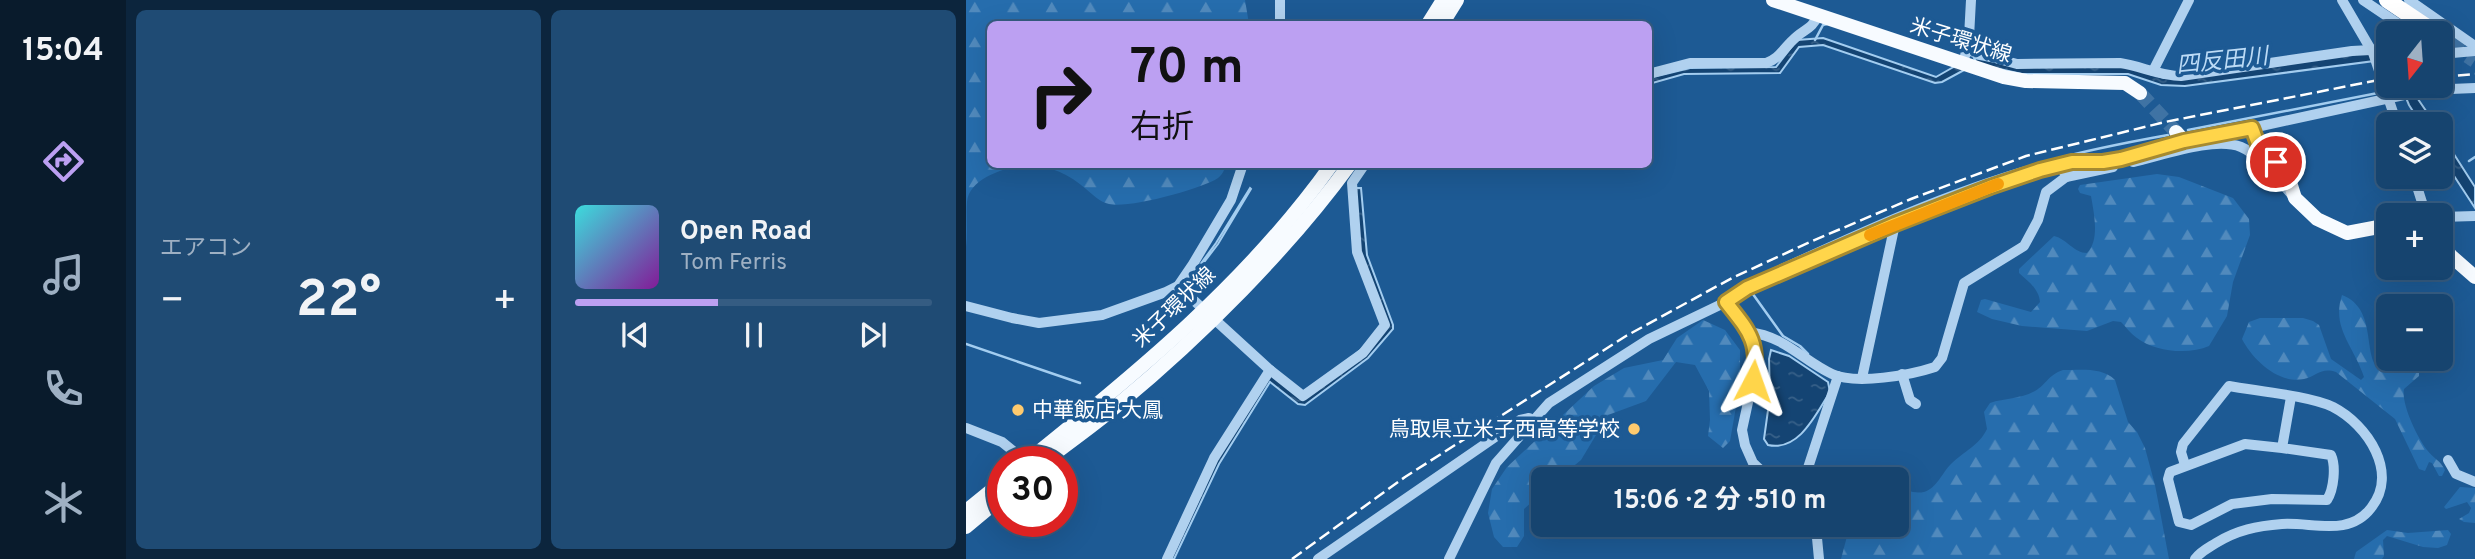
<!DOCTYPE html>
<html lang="ja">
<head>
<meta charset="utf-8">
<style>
	body { margin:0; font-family:Overpass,"Noto Sans JP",sans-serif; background:#1f4b74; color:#f1f3f6; height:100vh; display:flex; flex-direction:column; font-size:26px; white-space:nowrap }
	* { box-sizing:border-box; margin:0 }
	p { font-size:23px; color:#9eb0c3 }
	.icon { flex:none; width:38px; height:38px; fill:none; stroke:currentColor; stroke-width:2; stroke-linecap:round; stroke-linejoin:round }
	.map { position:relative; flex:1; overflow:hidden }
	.drawer { display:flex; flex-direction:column; gap:10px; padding:10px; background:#0c253d; width:840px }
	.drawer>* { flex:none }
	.hud { position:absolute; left:21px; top:21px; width:665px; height:147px; border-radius:10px; box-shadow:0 7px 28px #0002,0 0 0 2px #355c82; background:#bca0f2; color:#111; overflow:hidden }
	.needle { width:46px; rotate:197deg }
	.controls { position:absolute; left:1410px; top:21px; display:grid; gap:14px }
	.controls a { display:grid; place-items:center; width:77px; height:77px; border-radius:10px; background:#16446f; box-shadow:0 7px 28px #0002,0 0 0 2px #355c82; font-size:35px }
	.speed { position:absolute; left:21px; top:446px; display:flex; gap:14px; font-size:35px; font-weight:700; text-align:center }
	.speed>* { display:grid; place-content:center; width:91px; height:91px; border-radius:50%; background:#16446f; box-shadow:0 7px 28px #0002,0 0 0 2px #355c82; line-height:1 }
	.speed .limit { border:10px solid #d22; background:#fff; color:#111 }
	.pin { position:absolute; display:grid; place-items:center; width:60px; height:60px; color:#fff; margin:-30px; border:4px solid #fff; border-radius:50%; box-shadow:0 2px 7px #0007 }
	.me { position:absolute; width:77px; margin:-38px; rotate:4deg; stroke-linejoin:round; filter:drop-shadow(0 0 5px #0008) }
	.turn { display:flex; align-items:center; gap:24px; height:147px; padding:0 28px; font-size:32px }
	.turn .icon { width:91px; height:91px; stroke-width:2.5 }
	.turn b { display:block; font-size:49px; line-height:60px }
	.big { font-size:52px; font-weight:700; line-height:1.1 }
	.drawer .widget { flex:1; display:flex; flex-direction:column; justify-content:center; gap:10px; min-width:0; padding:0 24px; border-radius:10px; background:#1f4b74 }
	.song { display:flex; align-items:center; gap:21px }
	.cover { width:84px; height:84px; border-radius:10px; background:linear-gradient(135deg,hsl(180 70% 55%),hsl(290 70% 35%)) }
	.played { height:7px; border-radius:4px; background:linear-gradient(90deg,#bca0f2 40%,#355c82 40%) }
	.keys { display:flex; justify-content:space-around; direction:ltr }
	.heat { display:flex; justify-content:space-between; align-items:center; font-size:38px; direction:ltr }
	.drawer .tiles { flex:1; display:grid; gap:10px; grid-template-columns:repeat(2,1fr) }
	.trip { position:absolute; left:565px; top:467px; width:378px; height:70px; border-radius:10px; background:#16446f; box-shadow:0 7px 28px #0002,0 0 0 2px #355c82; font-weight:700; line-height:70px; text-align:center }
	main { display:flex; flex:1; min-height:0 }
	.dock { display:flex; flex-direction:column; width:126px; justify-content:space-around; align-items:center; background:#091b2c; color:#9eb0c3 }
	.dock .icon { width:49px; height:49px }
	.dock .active { color:#bca0f2 }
	.dock b { font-size:32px; color:#f1f3f6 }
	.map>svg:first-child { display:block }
	.forest { fill:url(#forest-firs) }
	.water { fill:url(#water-ripples); stroke:#a3cdf0; stroke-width:2 }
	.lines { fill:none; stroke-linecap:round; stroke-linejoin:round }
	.stream { stroke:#a3cdf0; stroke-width:2.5 }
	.major-tunnel { stroke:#3f73a4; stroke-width:14; stroke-dasharray:14 7; stroke-linecap:butt }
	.highway-tunnel { stroke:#3f73a4; stroke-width:16; stroke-dasharray:16 8; stroke-linecap:butt }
	.minor { stroke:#b0d1ef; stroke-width:10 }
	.major { stroke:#f7fbff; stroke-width:14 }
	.highway { stroke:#fff; stroke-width:16 }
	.rail { stroke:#fff; stroke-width:2.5; stroke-dasharray:12 5; stroke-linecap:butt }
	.route-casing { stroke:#a68a30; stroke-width:18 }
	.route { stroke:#ffd54a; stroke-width:12 }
	.slow { stroke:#f59e0b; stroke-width:12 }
	.poi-dot { fill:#feca6e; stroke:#1d5a94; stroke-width:2.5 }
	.labels { text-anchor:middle; stroke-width:7; stroke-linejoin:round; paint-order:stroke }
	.street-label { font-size:21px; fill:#fff; stroke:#1d5a94 }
	.poi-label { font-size:21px; fill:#fff; stroke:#1d5a94; text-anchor:start }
	.water-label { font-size:23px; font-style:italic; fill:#bcdbf6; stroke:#1d5a94 }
</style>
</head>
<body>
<main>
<nav class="dock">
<b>15:04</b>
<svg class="icon active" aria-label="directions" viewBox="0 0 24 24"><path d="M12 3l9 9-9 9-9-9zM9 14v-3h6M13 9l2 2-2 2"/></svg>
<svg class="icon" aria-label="music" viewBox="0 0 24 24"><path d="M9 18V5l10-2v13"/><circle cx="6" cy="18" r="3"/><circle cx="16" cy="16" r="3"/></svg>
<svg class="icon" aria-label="phone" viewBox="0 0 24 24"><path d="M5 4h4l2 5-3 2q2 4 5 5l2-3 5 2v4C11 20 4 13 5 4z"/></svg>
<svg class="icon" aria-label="climate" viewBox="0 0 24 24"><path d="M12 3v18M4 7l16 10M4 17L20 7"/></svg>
</nav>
<section class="drawer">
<div class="tiles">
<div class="widget"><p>エアコン</p>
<div class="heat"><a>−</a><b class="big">22°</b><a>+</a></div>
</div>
<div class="widget">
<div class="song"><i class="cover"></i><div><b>Open Road</b><p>Tom Ferris</p></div></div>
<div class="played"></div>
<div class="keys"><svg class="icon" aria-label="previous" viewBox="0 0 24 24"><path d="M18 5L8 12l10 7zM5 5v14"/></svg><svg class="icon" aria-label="pause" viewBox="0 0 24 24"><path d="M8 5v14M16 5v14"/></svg><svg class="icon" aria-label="next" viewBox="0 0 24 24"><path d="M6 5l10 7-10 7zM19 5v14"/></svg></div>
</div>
</div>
</section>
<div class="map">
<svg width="1509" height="559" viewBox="0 0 1509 559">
	<defs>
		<pattern id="forest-firs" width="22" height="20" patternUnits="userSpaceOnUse" patternTransform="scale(1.75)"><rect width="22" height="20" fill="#266dad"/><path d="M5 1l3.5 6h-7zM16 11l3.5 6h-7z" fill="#518abd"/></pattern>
		<pattern id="water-ripples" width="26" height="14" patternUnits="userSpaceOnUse" patternTransform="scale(1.75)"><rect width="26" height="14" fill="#144473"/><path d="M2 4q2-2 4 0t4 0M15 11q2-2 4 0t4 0" fill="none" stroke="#376088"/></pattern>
	</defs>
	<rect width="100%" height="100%" fill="#1d5a94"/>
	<g class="forest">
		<path d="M0,0h279l4,24h-259v140l29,1c-18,5 -50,14 -52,37 -1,15 1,30 -1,45z"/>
		<path d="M62,165l198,-1v1c-2,5 -3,9 -8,13 -16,11 -91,31 -109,26 -9,-2 -16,-9 -23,-15 -16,-14 -36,-24 -58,-24z"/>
		<path d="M1191,174l22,3 54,21 16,21 1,16 -17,47 -6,34 -18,30c-20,9 -54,6 -72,-8 -6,-4 -11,-11 -16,-16l-8,-1 -26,10 -65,-5 -30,-7 -15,-7 4,-12 4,-1 46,13 9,-10c-1,-13 -12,-21 -21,-29v-4l35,-33c13,3 20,17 33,17 13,-13 7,-40 4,-57l-11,-3 -2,-4 2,-4z"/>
		<path d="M1376,295c37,14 19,64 39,76 13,6 26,-7 38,0v5l-15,13c-3,15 13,48 23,61 6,8 14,11 18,20l-3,6h-3l-7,-13 -3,-1 -4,9 -6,-2 -24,-50 -59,-47c-15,-5 -19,4 -32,7 -26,5 -51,-19 -62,-40l7,-17 11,-4h43l10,3 6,4 12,34 30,21 3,-3c-10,-31 -33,-49 -22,-82z"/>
		<path d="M737,320l22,10 15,20v34l-10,57 -7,7 -15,-12 2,-16 -1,-29 -14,-26 -19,-3 -30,39 -38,14 -27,45 -23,19 -14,1 -1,12 -19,17v27l-7,11h-14l-9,-10 -6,-24 4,-24 15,-22 87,-81 30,-18 39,-8 14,-22z"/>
		<path d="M1097,370c17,0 40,-3 52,10l13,42 9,10 8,16 10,37 14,74h-328l9,-34h47v-40c8,5 17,9 27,7 13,-4 18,-19 27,-28 13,-13 28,-18 36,-35l-3,-17 6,-9c15,-5 31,-4 45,-12 12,-7 13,-16 28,-21z"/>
		<path d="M1494,487l15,1v35l-11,-1 -5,-3 10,-6 2,-5 -4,-6 -21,7 -2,-2z"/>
		<path d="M1421,530l21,3 40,-3 3,4 -4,11 -9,3 -15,-1 -36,-11 -4,4 1,16 -2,3h-28l2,-7z"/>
	</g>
	<g class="water">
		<path d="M857,38l113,39 21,-12 9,4 -24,13 -7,1 -112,-38 -24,2 -19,26 -96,1 -35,10v-6l41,-10 86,-1 21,-27z"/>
		<path d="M1423,52v7l-204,27 -24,-1 -33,-11h-106l-45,-10 -3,-6 43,8 113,1 34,11 200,-25z"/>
		<path d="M1435,86h8l26,38h-14l-12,-19z"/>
		<path d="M1475,134l34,53v21l-34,-52z"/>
		<path d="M284,188l1,1 -33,55 -26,34 -2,12 -2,-1 3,-12 25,-34z"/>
		<path d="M389,188h6l6,67 26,70v4l-25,29 -63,47 -7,-1 -28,-22 -51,82 -45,95h-4l47,-100 53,-85 33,26 85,-74 -28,-75z"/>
		<path d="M805,350l18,6 39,26 2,10c-14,22 -31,60 -62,53l-4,-6 6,-43 -1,-37z"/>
	</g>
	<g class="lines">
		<g class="stream">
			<path d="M849,40l8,-15 4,-1"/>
			<path d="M1424,90l14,-3"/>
			<path d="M1222,130l195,-38"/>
			<path d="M1503,161l6,-4"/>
			<path d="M780,284l-1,-2c95,-44 202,-95 303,-121 39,-11 81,-19 120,-26"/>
			<path d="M784,290l33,46 17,10 8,8"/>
			<path d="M0,344l114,39"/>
		</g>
		<path class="major-tunnel" d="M1174,93l36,39"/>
		<path class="highway-tunnel" d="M1482,42l27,18"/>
		<g class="minor">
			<path d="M314,0v24"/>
			<path d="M1376,0l31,53 24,71"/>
			<path d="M1397,0l49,33"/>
			<path d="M1443,0l66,46"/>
			<path d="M1000,50l51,14 103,-1c21,3 40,13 61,13l171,-25 37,-2"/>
			<path d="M1475,54l34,-3"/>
			<path d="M999,56l4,-19 2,-37"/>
			<path d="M1187,71l36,-71"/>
			<path d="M682,74l42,-11h76c13,-4 17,-14 27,-23 9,-10 20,-11 25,-25"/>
			<path d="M1286,128l175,-38 48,-2"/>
			<path d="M1167,162c28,-6 81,-26 108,-15 21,9 37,33 52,49"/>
			<path d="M1098,172l2,5 47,-10"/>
			<path d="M1448,177l12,38"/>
			<path d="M1475,217l34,-1"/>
			<path d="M212,286l92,84 33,26 60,-43 22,-28 -28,-73 -5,-69 13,-19"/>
			<path d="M760,302l23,30 5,11 3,18 -15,69 3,15 8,18 18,17"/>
			<path d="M0,306l46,12 27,5 63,-8 64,-23 12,-6 15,-22 38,-64 12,-36"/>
			<path d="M783,332c37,5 53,28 83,42 24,11 79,1 103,-7l7,-9 22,-75 60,-37 14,-26 8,-28 20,-15"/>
			<path d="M936,374l8,26 6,4"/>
			<path d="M896,378l33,-154"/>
			<path d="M0,428l36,14 25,20"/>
			<path d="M1316,448l49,7c5,11 3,34 -4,45l-55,-1 -40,5 -41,21 -12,-3 -11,-43 2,-7 75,-28 37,4 9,-51"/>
			<path d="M1482,460l8,14 19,8"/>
			<path d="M1219,465l-4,-13 2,-8 46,-58c28,5 81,10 104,21 35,18 66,66 38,101 -22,29 -58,14 -89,16 -25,2 -45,6 -66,19 -8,5 -15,8 -21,16"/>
			<path d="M838,480l34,-104"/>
			<path d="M845,525l6,13 2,21"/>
			<path d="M201,559l47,-101 56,-88"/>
			<path d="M352,559l202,-139 9,-2 4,2"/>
			<path d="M483,559l47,-96 53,-60 100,-64 77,-37 21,-14 148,-64 95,-37 82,-25h31l81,-21"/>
		</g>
		<g class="major">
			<path d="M807,0l231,77 22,4 99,2 15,10"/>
			<path d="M462,24l15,-24"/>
			<path d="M476,24l15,-24"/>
			<path d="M1210,132l8,9 68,-13 6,16 31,35 6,19 22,21 30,14 42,-8"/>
			<path d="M1475,243l10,13 24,21"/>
			<path d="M60,462c111,-89 223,-181 306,-298"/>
			<path d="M78,462c25,-20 52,-38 76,-59 81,-67 168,-154 230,-239"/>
			<path d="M0,511l37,-30"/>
			<path d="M0,527l37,-31"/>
		</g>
		<path class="highway" d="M1421,0l49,33"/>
		<g class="rail">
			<path d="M1475,77l34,-3"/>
			<path d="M326,559l113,-82 221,-141 106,-58 78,-36 101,-43 115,-43 139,-34 224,-44"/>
		</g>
	</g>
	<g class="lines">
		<defs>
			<path id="route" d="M787,381c7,-39 -4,-50 -27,-79l21,-14 148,-64 95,-37 50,-17 32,-8h31l18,-3 63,-18 68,-13 6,16 18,18"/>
		</defs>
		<use href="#route" class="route-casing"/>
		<use href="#route" class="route"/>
		<path class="slow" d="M904,235l128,-51"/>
	</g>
	<g class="poi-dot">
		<circle cx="52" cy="410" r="7"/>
		<circle cx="668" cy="429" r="7"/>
	</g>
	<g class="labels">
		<g class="street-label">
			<text transform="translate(995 40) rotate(17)" y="7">米子環状線</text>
			<text transform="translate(208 307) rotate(-44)" y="7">米子環状線</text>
		</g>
		<g class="poi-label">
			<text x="66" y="417">中華飯店 大鳳</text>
			<text x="654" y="436" text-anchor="end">鳥取県立米子西高等学校</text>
		</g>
		<g class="water-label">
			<text transform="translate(1256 60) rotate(-6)" y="8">四反田川</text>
		</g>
	</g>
</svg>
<div class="controls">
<a><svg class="needle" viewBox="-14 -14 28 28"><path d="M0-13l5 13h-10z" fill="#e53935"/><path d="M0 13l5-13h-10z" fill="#9eb0c3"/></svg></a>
<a><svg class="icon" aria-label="layers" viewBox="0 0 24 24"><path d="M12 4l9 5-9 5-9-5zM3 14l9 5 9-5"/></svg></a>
<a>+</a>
<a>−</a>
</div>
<div class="speed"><div class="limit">30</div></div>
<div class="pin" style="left:1310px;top:162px;background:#d93025"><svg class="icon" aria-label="arrive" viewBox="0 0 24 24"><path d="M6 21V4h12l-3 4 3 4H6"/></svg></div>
<svg class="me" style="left:787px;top:381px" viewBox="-20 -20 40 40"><path d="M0-17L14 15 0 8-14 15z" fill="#ffd54a" stroke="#fff" stroke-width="4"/></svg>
<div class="trip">15:06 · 2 分 · 510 m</div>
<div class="hud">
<div class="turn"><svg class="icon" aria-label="right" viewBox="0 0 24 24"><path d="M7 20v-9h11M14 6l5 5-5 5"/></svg><div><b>70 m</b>右折</div></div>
</div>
</div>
</main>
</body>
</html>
